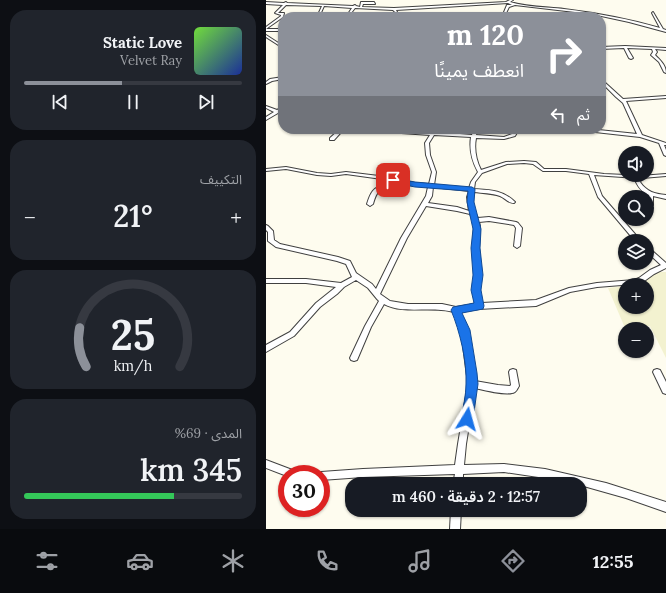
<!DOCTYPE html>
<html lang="ar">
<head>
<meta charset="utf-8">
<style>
	body { margin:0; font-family:Lora,"Noto Sans Arabic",serif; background:#20242c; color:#f1f3f6; direction:rtl; height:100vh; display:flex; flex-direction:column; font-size:15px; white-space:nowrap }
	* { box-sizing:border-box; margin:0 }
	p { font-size:13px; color:#9ea1a6 }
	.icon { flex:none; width:22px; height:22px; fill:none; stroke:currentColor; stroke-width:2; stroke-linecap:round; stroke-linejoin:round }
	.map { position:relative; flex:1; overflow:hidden; direction:ltr }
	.details { display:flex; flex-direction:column; gap:10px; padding:10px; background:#0d0f14; width:266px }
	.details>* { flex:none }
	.banner { position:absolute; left:12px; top:12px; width:328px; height:122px; border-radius:16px; box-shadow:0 1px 3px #0004; direction:rtl; background:#8c9099; color:#fff; overflow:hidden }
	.buttons { position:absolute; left:352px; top:146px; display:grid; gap:8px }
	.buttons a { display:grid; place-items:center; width:36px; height:36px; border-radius:50%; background:#171b24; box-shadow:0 1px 3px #0004; font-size:20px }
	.speed { position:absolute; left:12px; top:465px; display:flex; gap:8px; font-size:20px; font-weight:700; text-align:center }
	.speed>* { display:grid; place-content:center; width:52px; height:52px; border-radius:50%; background:#171b24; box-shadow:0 1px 3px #0004; line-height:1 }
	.speed .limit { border:6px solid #d22; background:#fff; color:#111 }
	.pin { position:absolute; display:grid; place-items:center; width:34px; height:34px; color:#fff; margin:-17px; border-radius:8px; box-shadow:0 2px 6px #0006 }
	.me { position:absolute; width:44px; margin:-22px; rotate:8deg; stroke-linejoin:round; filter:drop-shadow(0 0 3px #0008) }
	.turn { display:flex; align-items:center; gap:14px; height:84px; padding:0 16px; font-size:18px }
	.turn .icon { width:52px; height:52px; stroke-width:2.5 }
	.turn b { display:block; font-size:28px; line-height:34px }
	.then { display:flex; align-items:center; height:38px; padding:0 16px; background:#0003; gap:8px; font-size:15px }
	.big { font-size:30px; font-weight:600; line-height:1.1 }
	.details .card { flex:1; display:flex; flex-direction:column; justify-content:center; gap:6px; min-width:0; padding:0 14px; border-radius:16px; background:#20242c }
	.details .dial { align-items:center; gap:0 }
	.dial svg { height:104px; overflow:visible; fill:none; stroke:#363941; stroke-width:7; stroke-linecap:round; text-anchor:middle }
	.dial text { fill:#f1f3f6; stroke:none }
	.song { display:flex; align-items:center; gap:12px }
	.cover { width:48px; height:48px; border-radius:6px; background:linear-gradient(135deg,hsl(100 70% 55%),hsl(230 70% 35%)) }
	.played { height:4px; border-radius:2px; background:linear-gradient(90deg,#8c9099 45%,#363941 45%) }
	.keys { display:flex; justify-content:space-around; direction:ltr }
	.heat { display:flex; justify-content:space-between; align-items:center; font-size:22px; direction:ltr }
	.charge { height:6px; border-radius:3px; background:linear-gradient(90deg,#34c759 69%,#363941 0) }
	.trip { position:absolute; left:79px; top:477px; width:242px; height:40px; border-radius:16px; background:#171b24; box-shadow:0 1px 3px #0004; font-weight:600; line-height:40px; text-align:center; direction:rtl }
	.menu { display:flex; height:64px; justify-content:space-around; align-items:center; background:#090b0e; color:#9ea1a6 }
	.menu .icon { width:28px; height:28px }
	.menu .on { color:#8c9099 }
	.menu b { font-size:18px; color:#f1f3f6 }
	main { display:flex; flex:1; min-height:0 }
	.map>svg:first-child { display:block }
	.farmland { fill:#f3f2d0 }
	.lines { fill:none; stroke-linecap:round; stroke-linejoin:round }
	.minor-casing { stroke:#404040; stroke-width:2 }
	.minor { fill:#fff; fill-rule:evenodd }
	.route { fill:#1a73e8; stroke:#114b97 }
</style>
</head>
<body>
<main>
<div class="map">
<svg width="400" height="529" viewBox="0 0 400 529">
	<rect width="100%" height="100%" fill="#fefcef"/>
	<path class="farmland" d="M392,272h8v86l-16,-32 -25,2 -17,-40 17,-2v21h22v-22h-17l14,-2 5,-7z"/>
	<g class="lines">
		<defs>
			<g id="minor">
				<path d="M244,0h3l-3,2c18,5 36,5 54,7 33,4 65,10 96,19l-8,-15 1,-1 10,17 3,1v2l-37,-10 -37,-8 -77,-9 -6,2 -5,10h-2l5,-12h5l-4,-2 -112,7 1,2v5h-2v-5l-2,-2 -38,-2 -7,9h-2l6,-9 -28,-2 -5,11h-2l5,-11 -36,-1 -8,8h6l-1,4 -17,12v-2l15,-11v-1l-6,-2 8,-8 -17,-1v-2l18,1 2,-1 1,1 66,3 2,-1 1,1 4,1 1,-5h13l1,2h-12l-1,3 32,1 112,-6z"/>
				<rect x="0" y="29" width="17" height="2"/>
				<path d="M0,35l17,11v2l-17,-11z"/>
				<path d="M359,46l41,2v2l-11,-1 2,3 -2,3c5,5 11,10 11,18l-2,-1 -5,-10 -8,-7 2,-3 -1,-3 -25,-1 6,10 -2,1 -2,-1 -5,-10 -23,1v-2z"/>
				<path d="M17,77v2l-11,2 -6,3v-2l4,-3z"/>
				<path d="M335,79l22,20 43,-3v2l-40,3 16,34 24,8v2h-2l2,5v6l-2,-1 -5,-12 -19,-6 -63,-7 -1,-1h13l48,5 -14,-31 -7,-6 -15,-15z"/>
				<path d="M0,106l11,4 6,-3v3l-3,1 3,2 -2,1 -3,-1 -12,7v-3l8,-5 -8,-4z"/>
				<path d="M74,129h4l-10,11h-4v-2z"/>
				<path d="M90,129h22l53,3 2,-3h4l-2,3 37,3 2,-6h4l-2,6 28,2 8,-3 3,-5h4l-4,7 -11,3 -28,-1c-2,11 0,22 5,32l25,-8 18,-1 12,1 8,7h22l38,5 21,1 15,1 26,-2v2l-24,2 -2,4c7,10 15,12 26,13v4l-13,-3v9l-6,3 2,-13c-7,-3 -10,-7 -13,-13l1,-4 -43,-3 8,21 39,45h-6l-37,-44 -9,-23 -23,-3h-23l-10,-7 -9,-1 -17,1 -25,9 -7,9 -1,7c16,1 29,1 41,13l-1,1c-6,0 -9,-5 -14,-7 -8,-3 -18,-3 -26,-4 -2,8 -1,18 4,26l11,-1 27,5 2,1 4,5 -2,18 -3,2 -3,-2 2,-18 -2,-3 -25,-4 -10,1 1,4 -1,22 2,27 -2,15 3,13 54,-3 33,-12 28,-5 37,-3 5,-2 11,-8 11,-5 -14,-13v-5l2,1 17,15v5l-12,6 -11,8 -9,2 -37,3 -27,5 -34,14 -57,3 -19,3 7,18 8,51 23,4 12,1 1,-1 -2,-13 1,-2 3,-1 3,1 3,16c-2,3 -3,7 -7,7 -7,2 -29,-3 -37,-5l-9,56 -2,21 40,-1 41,5 61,14 60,19v10l-40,-14 -46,-13v-1h-6l-29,-6 -41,-6 -41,2v10h-10l2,-10 -92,3 -42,3v-6h-4l4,-2 42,-3 92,-4 3,-21 10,-60 -7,-54 -7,-18c-5,-1 -9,-2 -13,-2 -19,-2 -40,3 -57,-6l-13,23 -14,33 -3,1 -3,-1 -1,-2 15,-32 14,-25 -2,-2 -9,-11 -12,-8 -12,7 -7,7 -17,13 -26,29 -28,16v-7l24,-13 26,-29 20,-16 -30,-4h-40v-4h40l35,4 11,-6 -6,-13 -9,-3 -61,-14 -8,-6v-9l-2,-2v-5l2,1 5,5 1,9 6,4 58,13 12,4 6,12 16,11 4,5 25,-51 25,-42 2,-9 -34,-6c-12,10 -16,5 -21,23l-3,2 -3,-2c6,-19 9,-14 22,-24l-43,-6 -15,2 -14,-1 -31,-6 -20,2v-2l20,-2 31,6 14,1 15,-2 33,4 36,7 14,1 3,-12 -6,-17 -1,-12 5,-8 -72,-5zM168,135l37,2c-2,13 1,24 7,35l-7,10 -2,6 -35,-3 2,-13 -6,-17 -1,-12zM167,187l36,4 -2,6 2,14 -12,-4 -29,-4 4,-7zM160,206l31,5 13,3 3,6 1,6 -1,22 2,27 -2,15 2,14 -19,3 -14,-3h-34l-18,-3 -10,-7 27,-56z"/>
				<path d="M359,207v8l-1,1 -3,-2 1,-5z"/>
				<path d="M391,369l3,1 6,12v12l-3,-1 -10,-21 1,-2z"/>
				<path d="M0,460l29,11 1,3h-9v2l-21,-8z"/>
				<path d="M185,510h10l-1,19h-10z"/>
			</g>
		</defs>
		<use href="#minor" class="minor-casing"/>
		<use href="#minor" class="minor"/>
	</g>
	<path class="route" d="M127,178l22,4 57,5 3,2 -1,13 7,27 -1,19 3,27 -2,15 3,16 -1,3 -21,4 8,17 7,43 1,11 -5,35 -2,4 -4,2 -4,-2 -2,-4c2,-12 5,-23 5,-35 1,-23 -6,-52 -15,-74l2,-3 21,-4 -3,-13 2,-15 -2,-27 2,-19 -6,-27 1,-11 -53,-4 -25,-5v-3z"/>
</svg>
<div class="buttons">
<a><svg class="icon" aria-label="sound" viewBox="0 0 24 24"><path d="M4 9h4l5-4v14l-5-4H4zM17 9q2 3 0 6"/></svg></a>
<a><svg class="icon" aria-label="search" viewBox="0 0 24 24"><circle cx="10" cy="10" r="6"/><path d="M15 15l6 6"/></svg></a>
<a><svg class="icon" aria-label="layers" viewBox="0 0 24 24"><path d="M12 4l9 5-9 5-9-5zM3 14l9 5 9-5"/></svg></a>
<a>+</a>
<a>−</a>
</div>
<div class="speed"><div class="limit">30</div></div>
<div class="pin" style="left:127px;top:180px;background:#d93025"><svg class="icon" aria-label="arrive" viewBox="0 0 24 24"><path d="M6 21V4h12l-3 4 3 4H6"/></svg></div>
<svg class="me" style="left:201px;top:419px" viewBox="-20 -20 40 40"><path d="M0-17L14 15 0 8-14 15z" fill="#1a73e8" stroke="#fff" stroke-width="4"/></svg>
<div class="trip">12:57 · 2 دقيقة · 460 m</div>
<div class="banner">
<div class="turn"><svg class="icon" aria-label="right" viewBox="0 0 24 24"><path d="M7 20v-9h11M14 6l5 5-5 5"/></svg><div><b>120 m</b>انعطف يمينًا</div></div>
<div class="then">ثم<svg class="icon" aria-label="left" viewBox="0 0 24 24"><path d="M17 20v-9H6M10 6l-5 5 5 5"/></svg></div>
</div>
</div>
<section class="details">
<div class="card">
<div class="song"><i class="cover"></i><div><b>Static Love</b><p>Velvet Ray</p></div></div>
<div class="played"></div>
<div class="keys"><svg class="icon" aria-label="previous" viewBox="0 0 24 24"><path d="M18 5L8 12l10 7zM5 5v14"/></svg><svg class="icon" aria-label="pause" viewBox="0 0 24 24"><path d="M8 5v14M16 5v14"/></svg><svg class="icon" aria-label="next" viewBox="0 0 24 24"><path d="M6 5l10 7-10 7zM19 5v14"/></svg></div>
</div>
<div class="card"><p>التكييف</p>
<div class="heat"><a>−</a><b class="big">21°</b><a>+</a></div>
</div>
<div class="card dial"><svg viewBox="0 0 100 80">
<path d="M14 69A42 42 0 1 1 86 69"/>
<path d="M14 69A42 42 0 0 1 9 39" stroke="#8c9099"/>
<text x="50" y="56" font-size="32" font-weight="700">25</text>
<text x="50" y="72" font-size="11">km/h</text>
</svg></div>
<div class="card"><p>المدى · 69%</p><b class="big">345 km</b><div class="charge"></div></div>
</section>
</main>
<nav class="menu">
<b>12:55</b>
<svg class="icon on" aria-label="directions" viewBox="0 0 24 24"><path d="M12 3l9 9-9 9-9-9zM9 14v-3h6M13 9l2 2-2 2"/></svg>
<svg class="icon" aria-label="music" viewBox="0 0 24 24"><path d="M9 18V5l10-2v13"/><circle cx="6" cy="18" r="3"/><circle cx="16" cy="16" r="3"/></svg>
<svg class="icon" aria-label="phone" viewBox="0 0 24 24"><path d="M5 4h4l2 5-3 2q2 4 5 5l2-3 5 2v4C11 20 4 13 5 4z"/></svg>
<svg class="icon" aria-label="climate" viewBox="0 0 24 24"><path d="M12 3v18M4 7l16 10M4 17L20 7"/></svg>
<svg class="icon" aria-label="car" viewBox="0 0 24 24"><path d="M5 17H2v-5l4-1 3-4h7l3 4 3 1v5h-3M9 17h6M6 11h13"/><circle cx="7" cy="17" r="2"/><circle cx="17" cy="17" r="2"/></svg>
<svg class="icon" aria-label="filters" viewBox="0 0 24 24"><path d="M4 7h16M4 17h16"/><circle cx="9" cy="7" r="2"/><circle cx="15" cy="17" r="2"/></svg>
</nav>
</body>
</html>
